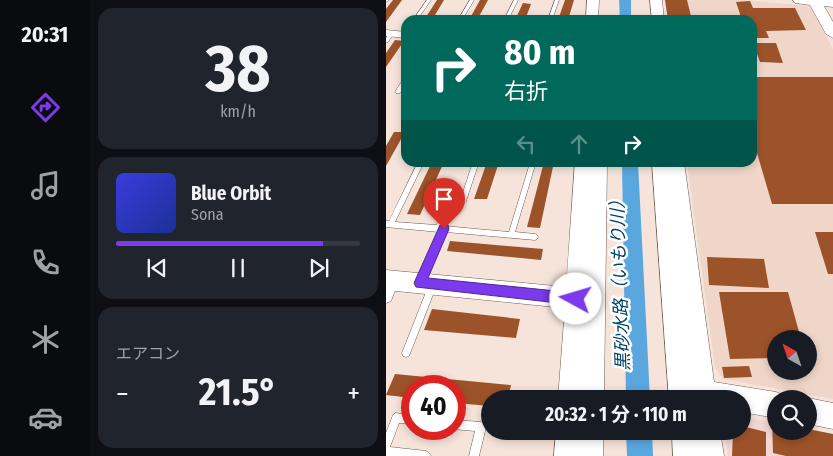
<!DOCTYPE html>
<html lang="ja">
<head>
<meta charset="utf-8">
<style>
	body { margin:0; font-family:"Fira Sans Condensed","Noto Sans JP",sans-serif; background:#20242c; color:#f1f3f6; height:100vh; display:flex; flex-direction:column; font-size:19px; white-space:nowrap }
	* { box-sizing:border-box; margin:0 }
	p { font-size:16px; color:#9ea1a6 }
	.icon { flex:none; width:28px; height:28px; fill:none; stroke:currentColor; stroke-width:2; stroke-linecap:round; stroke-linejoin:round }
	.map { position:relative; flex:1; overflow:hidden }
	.sheet { display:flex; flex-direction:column; gap:8px; padding:8px; background:#0d0f14; width:296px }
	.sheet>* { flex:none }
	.top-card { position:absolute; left:15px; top:15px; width:356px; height:152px; border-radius:15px; box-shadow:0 2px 8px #0003; background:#00695c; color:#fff; overflow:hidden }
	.needle { width:32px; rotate:320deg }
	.fabs { position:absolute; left:381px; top:330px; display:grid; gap:10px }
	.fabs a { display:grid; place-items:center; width:50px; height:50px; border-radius:50%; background:#171b24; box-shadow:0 2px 8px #0003; font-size:25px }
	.speed { position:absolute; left:15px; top:375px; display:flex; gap:10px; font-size:25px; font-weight:700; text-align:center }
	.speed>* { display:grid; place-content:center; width:65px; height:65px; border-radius:50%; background:#171b24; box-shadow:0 2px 8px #0003; line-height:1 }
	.speed .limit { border:8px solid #d22; background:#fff; color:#111 }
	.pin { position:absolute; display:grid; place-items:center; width:42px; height:42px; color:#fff; margin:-51px -21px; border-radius:50% 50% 50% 0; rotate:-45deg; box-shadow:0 0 5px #0007 }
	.pin .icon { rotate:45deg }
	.me { position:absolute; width:55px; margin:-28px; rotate:276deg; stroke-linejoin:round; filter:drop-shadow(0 0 4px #0008) }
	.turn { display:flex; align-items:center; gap:18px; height:105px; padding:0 20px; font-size:22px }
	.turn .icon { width:65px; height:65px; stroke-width:2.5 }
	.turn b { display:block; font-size:35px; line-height:42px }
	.lanes { display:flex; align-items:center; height:48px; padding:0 20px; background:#0003; justify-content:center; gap:25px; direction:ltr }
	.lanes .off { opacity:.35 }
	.big { font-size:38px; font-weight:700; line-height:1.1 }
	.sheet .tile { flex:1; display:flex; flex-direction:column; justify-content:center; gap:8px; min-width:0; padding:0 18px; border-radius:15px; background:#20242c }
	.sheet .dial { align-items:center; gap:0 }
	.dial b { font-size:65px; line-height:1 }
	.song { display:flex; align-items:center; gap:15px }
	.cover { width:60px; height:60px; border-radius:8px; background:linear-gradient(135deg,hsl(240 70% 55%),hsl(230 70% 35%)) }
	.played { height:5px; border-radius:2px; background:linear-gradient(90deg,#7c3aed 85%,#363941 85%) }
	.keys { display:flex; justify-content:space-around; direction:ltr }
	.heat { display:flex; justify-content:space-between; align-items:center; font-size:28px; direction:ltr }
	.trip { position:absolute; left:95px; top:390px; width:270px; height:50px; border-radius:25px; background:#171b24; box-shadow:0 2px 8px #0003; font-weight:700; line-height:50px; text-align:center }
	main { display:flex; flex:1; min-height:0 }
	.dock { display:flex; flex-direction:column; width:90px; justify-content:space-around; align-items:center; background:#090b0e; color:#9ea1a6 }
	.dock .icon { width:35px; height:35px }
	.dock .on { color:#7c3aed }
	.dock b { font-size:22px; color:#f1f3f6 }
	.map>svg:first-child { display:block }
	.built { fill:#efd6c9; fill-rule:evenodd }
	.industrial { fill:#f2d7d5 }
	.water { fill:#5aa7e0 }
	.building { fill:#9d5329 }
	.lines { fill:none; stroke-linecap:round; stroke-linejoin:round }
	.lane-casing { stroke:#6c5c55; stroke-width:1 }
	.street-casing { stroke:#6c5c55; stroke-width:1 }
	.secondary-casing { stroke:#6c5c55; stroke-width:1 }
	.lane { fill:#fff; fill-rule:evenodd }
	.street { fill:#fff; fill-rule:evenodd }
	.secondary { fill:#fff; fill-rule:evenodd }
	.route { fill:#7c3aed; stroke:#51269a }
	.labels { text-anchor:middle; stroke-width:5; stroke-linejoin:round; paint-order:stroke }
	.water-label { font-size:18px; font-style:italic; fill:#004166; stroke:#fff }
</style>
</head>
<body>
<main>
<nav class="dock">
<b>20:31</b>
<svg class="icon on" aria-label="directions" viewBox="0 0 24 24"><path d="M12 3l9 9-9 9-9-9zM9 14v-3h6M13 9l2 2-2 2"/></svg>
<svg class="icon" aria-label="music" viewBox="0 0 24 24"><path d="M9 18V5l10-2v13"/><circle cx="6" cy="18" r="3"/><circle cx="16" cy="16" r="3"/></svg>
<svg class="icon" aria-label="phone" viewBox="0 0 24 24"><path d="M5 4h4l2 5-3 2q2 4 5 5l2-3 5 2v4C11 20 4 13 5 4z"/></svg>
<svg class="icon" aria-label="climate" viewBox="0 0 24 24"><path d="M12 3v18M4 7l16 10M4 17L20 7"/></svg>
<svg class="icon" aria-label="car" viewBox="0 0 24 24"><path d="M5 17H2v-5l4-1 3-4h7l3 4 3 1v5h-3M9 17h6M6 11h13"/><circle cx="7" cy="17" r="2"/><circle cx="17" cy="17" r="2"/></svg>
</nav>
<section class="sheet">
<div class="tile dial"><b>38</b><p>km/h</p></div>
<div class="tile">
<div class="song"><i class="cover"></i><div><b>Blue Orbit</b><p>Sona</p></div></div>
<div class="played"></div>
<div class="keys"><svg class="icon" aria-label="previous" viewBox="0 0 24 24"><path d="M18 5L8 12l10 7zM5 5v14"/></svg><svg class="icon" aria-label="pause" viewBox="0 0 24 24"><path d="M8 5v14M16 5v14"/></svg><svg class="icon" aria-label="next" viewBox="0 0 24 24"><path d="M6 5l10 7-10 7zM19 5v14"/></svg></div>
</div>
<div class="tile"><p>エアコン</p>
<div class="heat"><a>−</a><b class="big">21.5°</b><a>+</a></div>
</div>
</section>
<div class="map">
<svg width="447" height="456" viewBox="0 0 447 456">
	<rect width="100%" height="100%" fill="#f6e4db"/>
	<path class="built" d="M279,0h79l63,6 4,2 22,41v350l-110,-20 -8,-12 -28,-204 65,-1v-142h-84zM390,339h32v32h-32z"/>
	<path class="industrial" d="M356,417l34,6v8h32l1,-2 24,5v22h-105l-3,-25h17z"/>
	<g class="water">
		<path d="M233,0h12v20h-11z"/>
		<path d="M236,163h16l12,236h-24z"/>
		<path d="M240,431h26l1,25h-26z"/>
	</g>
	<g class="building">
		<path d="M7,0h9l-16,22v-13z"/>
		<path d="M51,0h7l-12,20h-8z"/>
		<path d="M94,0h8l-11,20h-8z"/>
		<path d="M179,0h9l-6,20h-10z"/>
		<path d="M279,0h22l5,20h-24z"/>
		<path d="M364,1l3,7h42l11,22 -40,1 3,7h-17v-18h-10l-6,-18z"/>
		<path d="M137,3l8,1 -6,16h-10z"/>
		<path d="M9,40l9,1 -18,26v-14z"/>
		<path d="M367,43h23l7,20 -23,-1z"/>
		<path d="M366,77h81v127h-61l-20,-68z"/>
		<path d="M8,132h11l-19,34v-20z"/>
		<path d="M46,162h12l-24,53 -13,-1z"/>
		<path d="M101,162h12l-12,37h-13z"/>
		<path d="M158,162h10l-14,66 -13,-1z"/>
		<path d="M429,232h18v42h-5z"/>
		<path d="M64,241l93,8 -2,11 -94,-9z"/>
		<path d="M321,257l57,2 5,29 -60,-3z"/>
		<path d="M333,292h69l13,47h-25v19l-46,1z"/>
		<path d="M46,309l88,10 -4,19 -92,-8z"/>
		<path d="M363,366l3,11 -28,1 -2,-11z"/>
		<path d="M9,374l116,11 -3,14h-18v7l-35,-3v-17h-43v12l-26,-3z"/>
		<path d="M386,422l4,1v8h32v-2l25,5v22h-47l-13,-3z"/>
		<path d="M356,426l24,6v24h-34l1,-25h9z"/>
	</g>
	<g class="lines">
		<defs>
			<g id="lane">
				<path d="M0,0h3l-3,2z"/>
				<path d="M41,0h4l-14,20h-4z"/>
				<path d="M84,0h4l-12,20h-4z"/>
				<path d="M128,0h4l-10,20h-4z"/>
				<path d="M169,0h4l-7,20h-4z"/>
				<path d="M4,32l4,1 -6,9h-2v-4z"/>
				<path d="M20,77v6l-5,9 -1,1h-4l-1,-1 9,-14z"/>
				<path d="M32,162h6l-29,60 41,3 25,-27 12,-36h6l-13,39 -22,25 65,6 21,-69 6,-1 -21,70 20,2 2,1 1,2 -1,2 -2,1 -89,-8 -22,51 -3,1 -3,-1 -1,-2 22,-49 -53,-5v-6h3z"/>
				<path d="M46,284l3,1 1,2 -27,69 -3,1 -3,-1 -1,-3 26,-66 1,-2z"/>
				<path d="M10,413l16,3v8l-13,-1 -9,24 36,4 3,2 2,3h-45v-23l7,-18z"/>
				<path d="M69,420l26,2 3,2 2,3 -7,29h-10l6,-25 -22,-2h2z"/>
			</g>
			<g id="street">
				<path d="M0,30l20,2v6l-20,-2z"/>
				<path d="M6,273l5,2 2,5 -8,21 -5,2v-26z"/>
			</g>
			<g id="secondary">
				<path d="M201,0h12l-1,20h-12z"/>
				<path d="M264,0h12l2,20h-12z"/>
				<path d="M407,0h40v7l-9,-1 9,16v16l-7,-4 -16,-29 -15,-2z"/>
				<path d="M189,162h32l-3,237h-46l7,-91 -179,-18v-20l180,17z"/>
				<path d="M266,162h32l30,220 62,10 9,4 1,3h-10v19l-34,-6v-13h-73z"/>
				<path d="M422,398l25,5v26l-25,-5v-25h-2z"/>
				<path d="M170,431h47v25h-49z"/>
				<path d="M286,431h48l4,25h-51z"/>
			</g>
		</defs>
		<use href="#lane" class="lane-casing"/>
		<use href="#street" class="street-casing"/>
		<use href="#secondary" class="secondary-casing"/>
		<use href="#lane" class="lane"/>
		<use href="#street" class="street"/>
		<use href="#secondary" class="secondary"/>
	</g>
	<path class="route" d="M58,224l4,1 1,4 -21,49 148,15 5,2 2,4 -2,4 -5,2 -160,-18 -2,-4 26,-58z"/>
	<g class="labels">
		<g class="water-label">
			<text transform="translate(234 281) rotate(-92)" y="6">黒砂水路（いもり川）</text>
		</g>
	</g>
</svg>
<div class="fabs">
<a><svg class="needle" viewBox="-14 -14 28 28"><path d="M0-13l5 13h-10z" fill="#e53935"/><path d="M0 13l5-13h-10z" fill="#9ea1a6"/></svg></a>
<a><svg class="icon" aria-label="search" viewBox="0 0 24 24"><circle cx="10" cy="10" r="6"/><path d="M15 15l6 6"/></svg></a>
</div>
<div class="speed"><div class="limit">40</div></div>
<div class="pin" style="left:58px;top:229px;background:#d93025"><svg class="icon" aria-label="arrive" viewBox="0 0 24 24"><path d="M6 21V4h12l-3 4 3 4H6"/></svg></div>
<svg class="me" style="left:190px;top:299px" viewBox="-20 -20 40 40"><circle r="19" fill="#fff"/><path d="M0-13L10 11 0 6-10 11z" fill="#7c3aed"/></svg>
<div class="trip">20:32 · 1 分 · 110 m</div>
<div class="top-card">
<div class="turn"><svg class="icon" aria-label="right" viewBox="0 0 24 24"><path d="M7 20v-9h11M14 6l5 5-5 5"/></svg><div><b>80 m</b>右折</div></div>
<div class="lanes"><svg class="icon off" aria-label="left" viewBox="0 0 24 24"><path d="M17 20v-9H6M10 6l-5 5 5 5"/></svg><svg class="icon off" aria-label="ahead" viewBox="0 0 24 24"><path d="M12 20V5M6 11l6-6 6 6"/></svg><svg class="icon" aria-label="right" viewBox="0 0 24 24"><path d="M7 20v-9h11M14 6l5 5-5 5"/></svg></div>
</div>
</div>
</main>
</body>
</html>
